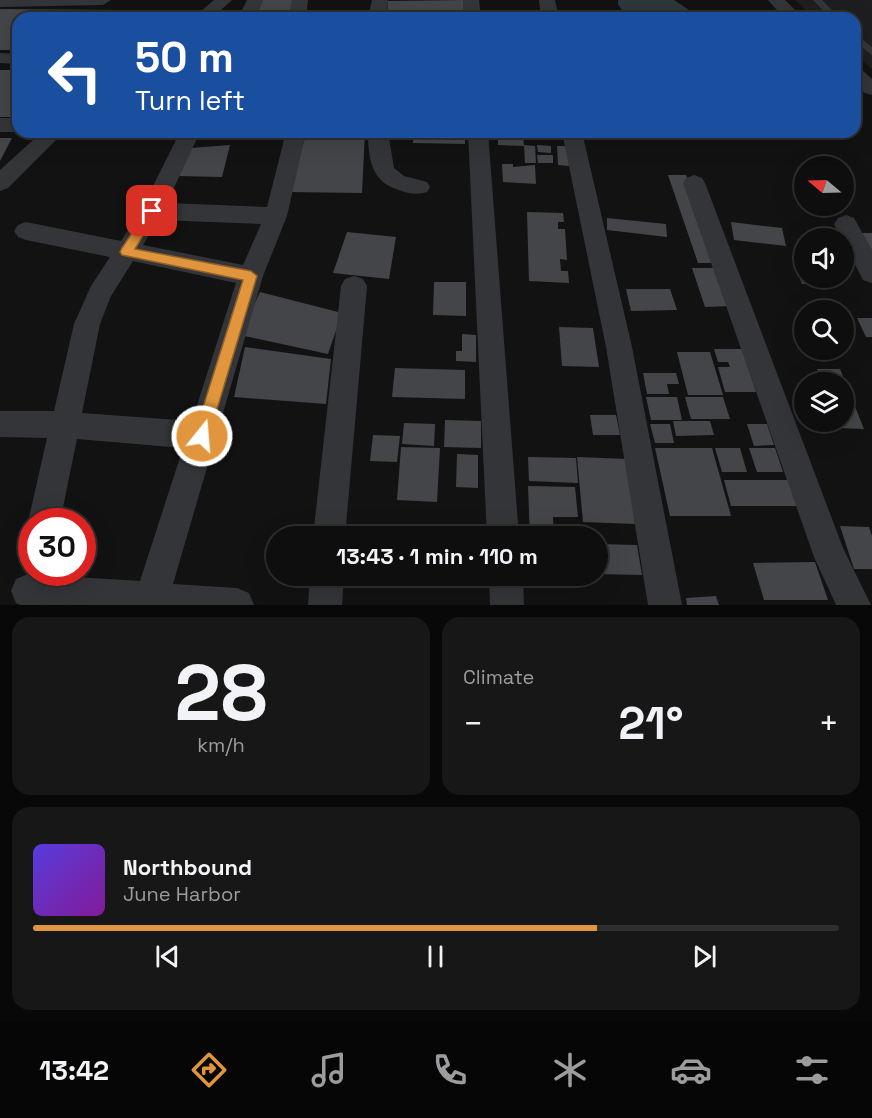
<!DOCTYPE html>
<html lang="en">
<head>
<meta charset="utf-8">
<style>
	body { margin:0; font-family:"Space Grotesk",sans-serif; background:#171717; color:#f1f3f6; height:100vh; display:flex; flex-direction:column; font-size:22px; white-space:nowrap }
	* { box-sizing:border-box; margin:0 }
	p { font-size:20px; color:#9b9c9e }
	.icon { flex:none; width:33px; height:33px; fill:none; stroke:currentColor; stroke-width:2; stroke-linecap:round; stroke-linejoin:round }
	.map { position:relative; height:605px; overflow:hidden }
	.panel { display:flex; flex-direction:column; gap:12px; padding:12px; background:#080808; flex:1 }
	.panel>* { flex:none }
	.top-card { position:absolute; left:12px; top:12px; width:849px; height:126px; border-radius:18px; box-shadow:0 6px 24px #0002,0 0 0 2px #2e2e2e; background:#1a4fa0; color:#fff; overflow:hidden }
	.needle { width:39px; rotate:289deg }
	.controls { position:absolute; left:794px; top:156px; display:grid; gap:12px }
	.controls a { display:grid; place-items:center; width:60px; height:60px; border-radius:50%; background:#0e0e0e; box-shadow:0 6px 24px #0002,0 0 0 2px #2e2e2e; font-size:30px }
	.speed { position:absolute; left:18px; top:508px; display:flex; gap:12px; font-size:30px; font-weight:700; text-align:center }
	.speed>* { display:grid; place-content:center; width:78px; height:78px; border-radius:50%; background:#0e0e0e; box-shadow:0 6px 24px #0002,0 0 0 2px #2e2e2e; line-height:1 }
	.speed .limit { border:9px solid #d22; background:#fff; color:#111 }
	.pin { position:absolute; display:grid; place-items:center; width:51px; height:51px; color:#fff; margin:-26px; border-radius:12px; box-shadow:0 3px 9px #0006 }
	.me { position:absolute; width:66px; margin:-33px; rotate:17deg; stroke-linejoin:round; filter:drop-shadow(0 0 4px #0008) }
	.turn { display:flex; align-items:center; gap:21px; height:126px; padding:0 24px; font-size:27px }
	.turn .icon { width:78px; height:78px; stroke-width:2.5 }
	.turn b { display:block; font-size:42px; line-height:51px }
	.big { font-size:45px; font-weight:700; line-height:1.1 }
	.panel .card { flex:1; display:flex; flex-direction:column; justify-content:center; gap:9px; min-width:0; padding:0 21px; border-radius:18px; background:#171717 }
	.panel .dial { align-items:center; gap:0 }
	.dial b { font-size:78px; line-height:1 }
	.song { display:flex; align-items:center; gap:18px }
	.cover { width:72px; height:72px; border-radius:9px; background:linear-gradient(135deg,hsl(250 70% 55%),hsl(290 70% 35%)) }
	.played { height:6px; border-radius:3px; background:linear-gradient(90deg,#e1963d 70%,#2e2e2e 70%) }
	.keys { display:flex; justify-content:space-around; direction:ltr }
	.heat { display:flex; justify-content:space-between; align-items:center; font-size:33px; direction:ltr }
	.panel .tiles { flex:1; display:grid; gap:12px; grid-template-columns:1fr 1fr }
	.card:last-child { grid-column:span 2 }
	.trip { position:absolute; left:266px; top:526px; width:342px; height:60px; border-radius:30px; background:#0e0e0e; box-shadow:0 6px 24px #0002,0 0 0 2px #2e2e2e; font-weight:700; line-height:60px; text-align:center }
	.tabs { display:flex; height:96px; justify-content:space-around; align-items:center; background:#060606; color:#9b9c9e }
	.tabs .icon { width:42px; height:42px }
	.tabs .active { color:#e1963d }
	.tabs b { font-size:27px; color:#f1f3f6 }
	.map>svg:first-child { display:block }
	.built { fill:#1e1e20 }
	.water { fill:#2d363b }
	.building { fill:#444549 }
	.lines { fill:none; stroke-linecap:round; stroke-linejoin:round }
	.service { fill:#333538; fill-rule:evenodd }
	.minor { fill:#333538; fill-rule:evenodd }
	.route { fill:#e1963d; stroke:#926228; stroke-width:1.5 }
</style>
</head>
<body>
<div class="map">
<svg width="872" height="605" viewBox="0 0 872 605">
	<rect width="100%" height="100%" fill="#121213"/>
	<path class="built" d="M795,0h77v69l-17,-15v-36h-41z"/>
	<path class="water" d="M618,0h56l27,18h-74l-9,-14z"/>
	<g class="building">
		<path d="M262,0h31l-4,18h-35z"/>
		<path d="M463,0l1,18h-77l1,-17z"/>
		<path d="M0,9l120,1 -5,8h-97v32h-18z"/>
		<rect x="0" y="70" width="18" height="47"/>
		<path d="M307,132h58l-3,61 -74,-1z"/>
		<path d="M414,132h51v12l-52,-1z"/>
		<path d="M498,135h25l1,11 -26,-1z"/>
		<path d="M0,138h12l-12,23z"/>
		<path d="M230,145l-8,32 -45,-1 14,-28z"/>
		<path d="M524,145l11,1 1,17h-11z"/>
		<path d="M537,145l14,1v7l-13,-1z"/>
		<path d="M557,146h10l2,20 -11,-1z"/>
		<path d="M537,155h16v8h-15z"/>
		<path d="M502,164h11v3l22,-2 1,19 -33,-2z"/>
		<path d="M668,175h18l32,88h-20z"/>
		<path d="M527,212l36,1 1,9h-6v7h7l2,31 -7,-1 1,12h7l1,12 -40,-2z"/>
		<path d="M607,218l59,6 1,13 -60,-7z"/>
		<path d="M731,222l51,6 4,18 -52,-6z"/>
		<path d="M347,232l49,5 -7,42 -56,-6z"/>
		<path d="M862,233h10v18z"/>
		<path d="M793,263h11v15h23l3,6h-28z"/>
		<path d="M692,268h24l14,38 -25,1z"/>
		<path d="M434,282h32v34l-33,-1z"/>
		<path d="M626,289h44l7,21 -46,1z"/>
		<path d="M260,292l82,21 -14,41 -88,-19z"/>
		<path d="M857,318h15v19h-6z"/>
		<path d="M559,327l34,1 6,39 -37,-1z"/>
		<path d="M462,334l14,1v27l-20,-1v-10h6z"/>
		<path d="M245,347l86,12 -5,45 -92,-7z"/>
		<path d="M714,349h28l14,43h-31l-7,-25h12l-2,-5h-10z"/>
		<path d="M677,352h33l13,43h-35z"/>
		<path d="M395,368l70,2v29l-73,-2z"/>
		<path d="M817,369h23l24,60 -25,-1 -2,-6h6v-40h-21z"/>
		<path d="M643,373h33l3,11h-12l2,10h-22z"/>
		<path d="M646,397h31l5,23h-31z"/>
		<path d="M685,397h38l7,22h-39z"/>
		<path d="M590,415h26l4,20h-27z"/>
		<path d="M445,420l36,1v27l-37,-1z"/>
		<path d="M673,421h37l4,14 -38,1z"/>
		<path d="M404,423l31,1 -1,22 -32,-2z"/>
		<path d="M650,424h20l4,19h-19z"/>
		<path d="M747,424h20l7,21 -20,1z"/>
		<path d="M373,435l27,1 -3,26 -27,-1z"/>
		<path d="M401,447l39,1 -3,54 -40,-2z"/>
		<path d="M655,448h57l19,68h-61z"/>
		<path d="M715,448h25l7,24h-25z"/>
		<path d="M749,448h26l8,24h-26z"/>
		<path d="M457,454l21,1v33l-22,-1z"/>
		<path d="M528,457l48,1 2,25 -49,-2z"/>
		<path d="M577,457l50,2 8,65 -52,-2z"/>
		<path d="M724,480h64l9,26h-66z"/>
		<path d="M528,486l47,1 3,30h-25l1,20h-24z"/>
		<path d="M840,526l29,1 3,9v33h-18z"/>
		<path d="M597,544l40,1 5,30 -45,-1z"/>
		<path d="M815,562l13,38h-64l-11,-37z"/>
		<path d="M716,596l3,9h-32l-1,-7z"/>
	</g>
	<g class="lines">
		<g class="service">
			<path d="M813,0h9l18,18h-10z"/>
			<path d="M855,34l17,13v8l-17,-13z"/>
		</g>
		<g class="minor">
			<path d="M0,0h111l-8,5 -103,2z"/>
			<path d="M214,0h18l-20,18h-19z"/>
			<path d="M247,0h16l-7,18h-18z"/>
			<path d="M292,0h16l-2,18h-18z"/>
			<path d="M372,0h16l-2,18h-18z"/>
			<path d="M463,0h16l2,18h-18z"/>
			<path d="M539,0h16l4,18h-18z"/>
			<path d="M768,0h17l18,18h-19z"/>
			<path d="M0,53l18,1v10l-18,-1z"/>
			<path d="M855,68l7,2 10,9v16l-7,-2 -10,-9z"/>
			<rect x="0" y="118" width="18" height="14"/>
			<path d="M42,132h22l-56,56 -8,3v-21z"/>
			<path d="M180,132h20l-33,71 100,4 19,-75h20l-19,84 -24,60 -90,308 64,4 12,5 5,12h-233l-5,-2 -5,-12 5,-12 12,-5 112,7 43,-133 -106,-9 -17,83h-28v8l-4,-8 19,-84 -47,-1v-26h54l20,-87 17,-38 19,-29 -84,-17 -8,-3 -4,-6 4,-6 8,-3 95,19 21,-33zM158,220l103,4 -18,41 -100,-20zM133,261l103,22 -44,138 -110,-8 18,-89 11,-28z"/>
			<path d="M368,132h20l6,36 10,8 23,6 3,5 -3,5c-10,3 -19,2 -28,-2 -28,-8 -31,-32 -31,-58z"/>
			<path d="M468,132h20l31,405h-32z"/>
			<path d="M562,132h20l50,215 50,258h-34l-42,-258z"/>
			<path d="M694,175l8,3 3,5 138,365 28,57h-35l-22,-48 -131,-374 3,-5z"/>
			<path d="M846,215l8,3 18,32v33l-9,-3 -29,-56 4,-6z"/>
			<path d="M354,276l9,3 4,7 -22,251h-32l28,-251 4,-7z"/>
			<path d="M310,576h34l-2,29h-34z"/>
			<path d="M489,576h34l1,29h-34z"/>
		</g>
	</g>
	<path class="route" d="M152,206l6,5 -23,38 116,22 6,5 -48,160 -2,5 -5,2 -6,-2 -2,-5 49,-156 -121,-25 -2,-3 2,-4 26,-40z"/>
</svg>
<div class="controls">
<a><svg class="needle" viewBox="-14 -14 28 28"><path d="M0-13l5 13h-10z" fill="#e53935"/><path d="M0 13l5-13h-10z" fill="#9b9c9e"/></svg></a>
<a><svg class="icon" aria-label="sound" viewBox="0 0 24 24"><path d="M4 9h4l5-4v14l-5-4H4zM17 9q2 3 0 6"/></svg></a>
<a><svg class="icon" aria-label="search" viewBox="0 0 24 24"><circle cx="10" cy="10" r="6"/><path d="M15 15l6 6"/></svg></a>
<a><svg class="icon" aria-label="layers" viewBox="0 0 24 24"><path d="M12 4l9 5-9 5-9-5zM3 14l9 5 9-5"/></svg></a>
</div>
<div class="speed"><div class="limit">30</div></div>
<div class="pin" style="left:152px;top:211px;background:#d93025"><svg class="icon" aria-label="arrive" viewBox="0 0 24 24"><path d="M6 21V4h12l-3 4 3 4H6"/></svg></div>
<svg class="me" style="left:202px;top:436px" viewBox="-20 -20 40 40"><circle r="17" fill="#e1963d" stroke="#fff" stroke-width="3"/><path d="M0-11L8 9 0 5-8 9z" fill="#fff"/></svg>
<div class="trip">13:43 · 1 min · 110 m</div>
<div class="top-card">
<div class="turn"><svg class="icon" aria-label="left" viewBox="0 0 24 24"><path d="M17 20v-9H6M10 6l-5 5 5 5"/></svg><div><b>50 m</b>Turn left</div></div>
</div>
</div>
<section class="panel">
<div class="tiles">
<div class="card dial"><b>28</b><p>km/h</p></div>
<div class="card"><p>Climate</p>
<div class="heat"><a>−</a><b class="big">21°</b><a>+</a></div>
</div>
<div class="card">
<div class="song"><i class="cover"></i><div><b>Northbound</b><p>June Harbor</p></div></div>
<div class="played"></div>
<div class="keys"><svg class="icon" aria-label="previous" viewBox="0 0 24 24"><path d="M18 5L8 12l10 7zM5 5v14"/></svg><svg class="icon" aria-label="pause" viewBox="0 0 24 24"><path d="M8 5v14M16 5v14"/></svg><svg class="icon" aria-label="next" viewBox="0 0 24 24"><path d="M6 5l10 7-10 7zM19 5v14"/></svg></div>
</div>
</div>
</section>
<nav class="tabs">
<b>13:42</b>
<svg class="icon active" aria-label="directions" viewBox="0 0 24 24"><path d="M12 3l9 9-9 9-9-9zM9 14v-3h6M13 9l2 2-2 2"/></svg>
<svg class="icon" aria-label="music" viewBox="0 0 24 24"><path d="M9 18V5l10-2v13"/><circle cx="6" cy="18" r="3"/><circle cx="16" cy="16" r="3"/></svg>
<svg class="icon" aria-label="phone" viewBox="0 0 24 24"><path d="M5 4h4l2 5-3 2q2 4 5 5l2-3 5 2v4C11 20 4 13 5 4z"/></svg>
<svg class="icon" aria-label="climate" viewBox="0 0 24 24"><path d="M12 3v18M4 7l16 10M4 17L20 7"/></svg>
<svg class="icon" aria-label="car" viewBox="0 0 24 24"><path d="M5 17H2v-5l4-1 3-4h7l3 4 3 1v5h-3M9 17h6M6 11h13"/><circle cx="7" cy="17" r="2"/><circle cx="17" cy="17" r="2"/></svg>
<svg class="icon" aria-label="filters" viewBox="0 0 24 24"><path d="M4 7h16M4 17h16"/><circle cx="9" cy="7" r="2"/><circle cx="15" cy="17" r="2"/></svg>
</nav>
</body>
</html>
